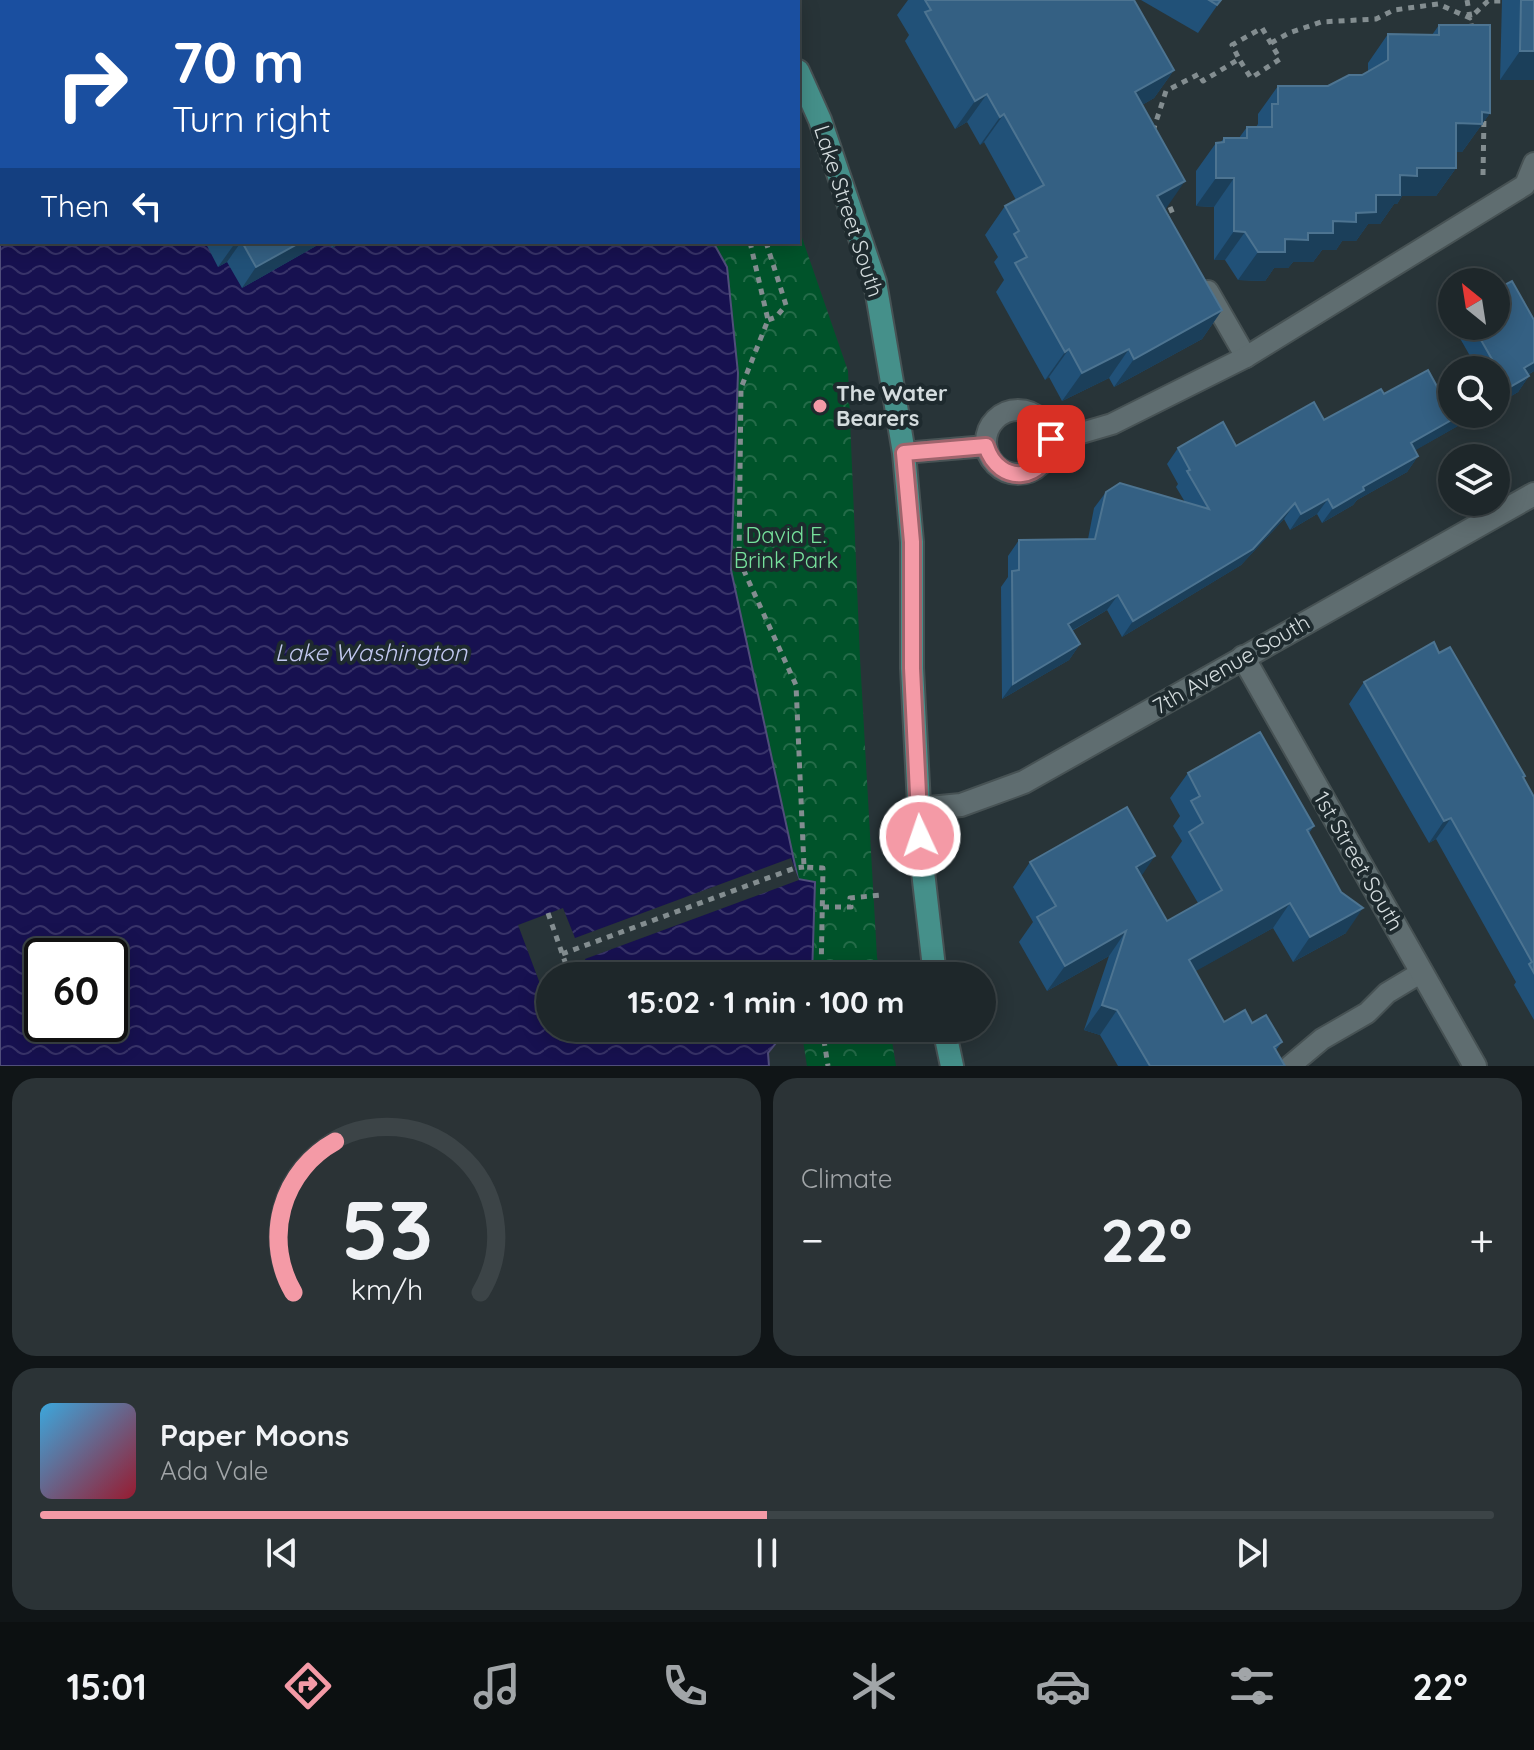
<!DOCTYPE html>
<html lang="en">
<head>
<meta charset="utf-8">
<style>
	body { margin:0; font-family:Quicksand,sans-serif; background:#2b3336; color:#f1f3f6; height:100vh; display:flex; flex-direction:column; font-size:30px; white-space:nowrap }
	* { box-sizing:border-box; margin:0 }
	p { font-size:26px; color:#a1a5a8 }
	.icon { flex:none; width:44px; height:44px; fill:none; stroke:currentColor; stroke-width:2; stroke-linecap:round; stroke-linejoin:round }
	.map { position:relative; height:1066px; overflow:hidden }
	.panel { display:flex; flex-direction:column; gap:12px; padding:12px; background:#101517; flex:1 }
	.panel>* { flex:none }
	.top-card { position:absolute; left:0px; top:0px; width:800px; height:244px; box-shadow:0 4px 20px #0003,0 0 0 2px #3c4447; background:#1a4fa0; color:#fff; overflow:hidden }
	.needle { width:52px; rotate:330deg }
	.buttons { position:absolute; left:1438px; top:268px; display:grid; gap:16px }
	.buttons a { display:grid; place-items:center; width:72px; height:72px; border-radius:50%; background:#1e272a; box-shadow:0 4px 20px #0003,0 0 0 2px #3c4447; font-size:40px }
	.speed { position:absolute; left:24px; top:938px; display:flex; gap:16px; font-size:40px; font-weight:700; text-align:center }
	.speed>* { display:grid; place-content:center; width:104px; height:104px; border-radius:50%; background:#1e272a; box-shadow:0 4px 20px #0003,0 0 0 2px #3c4447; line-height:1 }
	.speed .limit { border:4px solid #111; border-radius:12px; background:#fff; color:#111 }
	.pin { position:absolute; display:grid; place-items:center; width:68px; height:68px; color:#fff; margin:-34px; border-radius:16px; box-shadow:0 4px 12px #0006 }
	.me { position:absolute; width:88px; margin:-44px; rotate:357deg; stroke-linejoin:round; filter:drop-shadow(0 0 6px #0008) }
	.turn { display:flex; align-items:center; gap:28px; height:168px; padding:0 40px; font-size:36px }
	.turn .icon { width:104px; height:104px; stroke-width:2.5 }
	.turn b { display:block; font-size:56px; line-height:68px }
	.then { display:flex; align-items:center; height:76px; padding:0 40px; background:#0003; gap:16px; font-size:30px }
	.big { font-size:60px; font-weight:800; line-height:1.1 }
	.panel .card { flex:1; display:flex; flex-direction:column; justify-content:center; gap:12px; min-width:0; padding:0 28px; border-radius:24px; background:#2b3336 }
	.panel .dial { align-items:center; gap:0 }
	.dial svg { height:208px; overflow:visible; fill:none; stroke:#3c4447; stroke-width:7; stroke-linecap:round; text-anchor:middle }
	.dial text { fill:#f1f3f6; stroke:none }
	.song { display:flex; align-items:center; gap:24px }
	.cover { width:96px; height:96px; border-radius:12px; background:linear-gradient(135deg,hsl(200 70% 55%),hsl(350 70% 35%)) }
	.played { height:8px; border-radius:4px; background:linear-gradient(90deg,#f49aa6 50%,#3c4447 50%) }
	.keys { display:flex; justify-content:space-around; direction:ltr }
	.heat { display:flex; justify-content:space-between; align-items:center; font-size:44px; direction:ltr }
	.panel .tiles { flex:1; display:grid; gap:12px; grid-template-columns:1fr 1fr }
	.card:last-child { grid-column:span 2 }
	.trip { position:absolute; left:536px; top:962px; width:460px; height:80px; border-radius:40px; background:#1e272a; box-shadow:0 4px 20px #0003,0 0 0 2px #3c4447; font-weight:800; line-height:80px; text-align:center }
	.tab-bar { display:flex; height:128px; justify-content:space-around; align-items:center; background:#0c1011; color:#a1a5a8 }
	.tab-bar .icon { width:56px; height:56px }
	.tab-bar .current { color:#f49aa6 }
	.tab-bar b { font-size:36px; color:#f1f3f6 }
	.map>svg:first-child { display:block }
	.park { fill:url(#park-crowns) }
	.water { fill:url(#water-waves); stroke:#504e7b; stroke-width:2; fill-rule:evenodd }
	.pier { fill:#283438 }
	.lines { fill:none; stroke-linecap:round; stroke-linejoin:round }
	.service-casing { stroke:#475254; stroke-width:24 }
	.minor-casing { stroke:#475254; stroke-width:26 }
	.primary-casing { stroke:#475254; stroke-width:26 }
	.path { stroke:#838d90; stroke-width:5; stroke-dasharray:6 6; stroke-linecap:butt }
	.service { stroke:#5f6d70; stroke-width:20 }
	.minor { stroke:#5f6d70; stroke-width:22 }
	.primary { stroke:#45908a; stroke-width:22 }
	.wall { fill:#215178 }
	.shaded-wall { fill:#1b3f5a }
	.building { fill:#346083; stroke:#4d7491; stroke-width:2 }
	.route-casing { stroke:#9f646c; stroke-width:20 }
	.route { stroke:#f49aa6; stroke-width:14 }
	.poi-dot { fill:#f49aa6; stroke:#1e2a2e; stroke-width:3 }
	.labels { text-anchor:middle; stroke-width:8; stroke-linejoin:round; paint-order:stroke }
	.street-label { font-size:22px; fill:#d4dcde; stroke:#1e2a2e }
	.poi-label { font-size:22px; font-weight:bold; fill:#d4dcde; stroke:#1e2a2e; text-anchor:start }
	.park-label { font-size:22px; fill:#76e19c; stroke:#1e2a2e }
	.water-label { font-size:24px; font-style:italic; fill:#c2c8f0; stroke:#1e2a2e }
</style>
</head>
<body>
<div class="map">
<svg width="1534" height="1066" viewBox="0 0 1534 1066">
	<defs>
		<pattern id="park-crowns" width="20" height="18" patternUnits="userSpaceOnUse" patternTransform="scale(2)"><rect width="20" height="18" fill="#00532a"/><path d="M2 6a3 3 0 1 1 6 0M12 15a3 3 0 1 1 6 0" fill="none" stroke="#246b48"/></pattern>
		<pattern id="water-waves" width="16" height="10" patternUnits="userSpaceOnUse" patternTransform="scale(2)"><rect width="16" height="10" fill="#171150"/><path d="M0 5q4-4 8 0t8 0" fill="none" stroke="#383369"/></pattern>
	</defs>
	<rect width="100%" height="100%" fill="#283438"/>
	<g class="park">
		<path d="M798,226l50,145 12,287 17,299 4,19h-89l-76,-413 -13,-321h95z"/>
		<path d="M801,1028h89l6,38h-89z"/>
	</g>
	<path class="water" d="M0,0h539l1,2h-538v240h711l14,25 11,106 -7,197 67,309 17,3 -3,94h-262v52h238l-20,25 1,13h-769zM42,956h68v68h-68z"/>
	<path class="pier" d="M791,858l8,22 -214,79 6,17h-41l-1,32 -31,-83 45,-17 12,30z"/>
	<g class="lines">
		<defs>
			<g id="service">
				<path d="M1208,291l38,66"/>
				<circle cx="1018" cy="442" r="32"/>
				<path d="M1051,439l27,-5 34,-10 134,-67 279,-172 9,-22"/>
				<path d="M904,453l82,-7"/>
				<path d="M1290,1066l32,-27 45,-26 20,-20 35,-21"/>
			</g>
			<g id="minor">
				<path d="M1243,657l232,409"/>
				<path d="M919,809l42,-4 63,-23 510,-288"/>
			</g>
			<g id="primary">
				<path d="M764,0l1,2"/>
				<path d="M798,71l22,49 55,162 29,171 8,89v126l10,195 13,113"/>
				<path d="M944,1028l8,38"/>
			</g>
		</defs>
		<use href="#service" class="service-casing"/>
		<use href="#minor" class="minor-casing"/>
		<use href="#primary" class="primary-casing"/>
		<g class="path">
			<path d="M1467,0l5,29"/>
			<path d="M1271,43l18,-10 32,-11 55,-3 18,-9 44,-6 32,14 18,-17h18"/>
			<path d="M1153,131l13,-40 33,-17 4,7 36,-22 12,19 29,-19 -18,-31 -30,17 7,14"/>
			<path d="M1483,175l1,-59"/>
			<path d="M1164,219l9,-5 -6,-14"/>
			<path d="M750,242l18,78 -27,68 -2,172 57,125 8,182 19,1 -2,108"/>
			<path d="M766,242l20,63 -10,12 -8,3"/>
			<path d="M823,907h28l-1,-9 31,-3"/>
			<path d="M548,913l22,63"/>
			<path d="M562,954l233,-86 9,-1"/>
			<path d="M822,1028l6,38"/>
		</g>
		<use href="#service" class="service"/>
		<use href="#minor" class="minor"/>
		<use href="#primary" class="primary"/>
	</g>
	<g class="wall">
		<path d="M574,0h71l1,2h-70z"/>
		<path d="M908,0h226l40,70 -20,28 -12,7 23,105 57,100 -20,29 -88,48 -5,-9 -47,23 -13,-24 -4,3 -49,-88 8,-12 -10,-18 4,-5 -13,-22 20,-29 11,-6 -32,-58 -4,3 -13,-23 -12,7 -50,-88 4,-6 -12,-20z"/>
		<path d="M1141,0h80l-23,33z"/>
		<path d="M1502,0h32v80h-34z"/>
		<path d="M1439,25l51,88 -28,39h-6v16l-20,28h-34l-5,8h-3l-14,20h-12l-12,17h-14l-6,9h-14l-9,12h-20l-5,6h-14l-9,13 -27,-1 -13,-20h-11v-53l-18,-1v-35l20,-28h4l4,-5h15l8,-11h9l2,-3v-10l20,-28h50l34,-11 6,-3v-9l20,-29 44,1z"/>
		<path d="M205,242h118l-81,46 -15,-26 -9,5z"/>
		<path d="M329,242h14l-11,6z"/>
		<path d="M1497,289l37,31v51l-6,4 1,1 -11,16 -22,13v-35h-18l-25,-44h43z"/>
		<path d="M1452,307v18l-6,-10z"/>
		<path d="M1440,392l39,22 -64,36 3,6 -11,16 -50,28 -4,5 -31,18 -5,-9 -27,16 -6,-11 -43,46 -119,72 -15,-27 -35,21 8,13 -11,16 -67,39 -1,-112 7,-10v-21l11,-16 69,-1 6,-31 12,-16 79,10 -9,-15 2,-3 -11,-20 11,-16 58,-2 88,-26 60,-26z"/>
		<path d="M1439,653l86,123 -2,2 11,19v223l-20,-35 2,-3 -80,-143 -7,4 -80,-139 15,-22z"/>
		<path d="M1188,773l126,53 -5,7 37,100 -53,29 -20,-34 -78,43 29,51 28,1 30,19 -6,8 9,16h-167l-18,-31 -16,-5 25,-74 -62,35 -28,-49 14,-20 -20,-35 17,-25 111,14 26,45 31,-18 -27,-46 11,-16 -9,-15 7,-10 -10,-18z"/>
	</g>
	<g class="shaded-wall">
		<path d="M1520,51h14v29h-34z"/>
		<path d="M1174,70l-20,28 -39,23 20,-29z"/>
		<path d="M987,94l-20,28 -12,7 20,-28z"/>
		<path d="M1482,112l8,1 -28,39h-26l20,-29z"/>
		<path d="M1004,114l-20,28 -4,3 20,-28z"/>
		<path d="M1417,168h39l-20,28h-34l-5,8h-3l-14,20h-12l-12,17h-14l-6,9h-14l-9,12h-20l-5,6h-14l-9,13 -27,-1 20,-28 27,-13 23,-6 48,-20 44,-38z"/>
		<path d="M1216,178h18l-20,29 -18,-1z"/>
		<path d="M1185,181l-20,29 -8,-14z"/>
		<path d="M1234,231l11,1 -20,28h-11z"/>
		<path d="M241,242l-14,20 -9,5 15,-21z"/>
		<path d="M301,242h22l-81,46 14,-21z"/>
		<path d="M336,242h7l-11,6z"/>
		<path d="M1222,310l-20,29 -88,48 20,-28z"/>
		<path d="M1069,349l-20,28 -4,3 20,-28z"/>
		<path d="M1129,349l-20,29 -47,23 20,-28z"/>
		<path d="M1534,362v9l-21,12 11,-15z"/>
		<path d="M1529,376l-11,16 -22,13v-10z"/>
		<path d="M1462,414h17l-79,45 11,-16z"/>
		<path d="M1418,456l-11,16 -50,28 -4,5 -31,18 11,-15 30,-21z"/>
		<path d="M1328,499l-11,15 -27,16 11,-16z"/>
		<path d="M1295,503l-11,16 -43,46 -119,72 11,-16z"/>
		<path d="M1118,595l-11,15 -50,29 11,-15z"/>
		<path d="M1080,644l-11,16 -67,39 11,-15z"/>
		<path d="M1451,818l-15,21 -7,4 15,-22z"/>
		<path d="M1155,856l-17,25 -2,-14z"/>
		<path d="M1290,903l-17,25 -102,57 18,-25z"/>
		<path d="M1363,908l-17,25 -53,29 17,-25z"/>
		<path d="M1126,931l-17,25 -62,35 18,-25z"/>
		<path d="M1102,1005l15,5 -17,25 -16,-5z"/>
	</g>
	<g class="building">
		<path d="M468,0h36l1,2h-41z"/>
		<path d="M600,0h45l1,2h-45z"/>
		<path d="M707,0h13l1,2h-17z"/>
		<path d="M925,0h209l40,70 -39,22 50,89 -28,15 65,114 -88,49 -5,-10 -47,24 -13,-24 -4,3 -50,-89 12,-6 -13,-23 5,-3 -14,-25 39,-21 -40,-71 -4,3 -13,-23 -12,7 -50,-89 6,-2z"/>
		<path d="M1209,0h12l-4,5z"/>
		<path d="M1521,0h13v51h-14z"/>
		<path d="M1439,25h51v88l-8,-1v12l-26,-1v45h-39v8l-17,-1v20h-24v17l-20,1v9l-23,-1v12h-25v7l-23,-1v13h-27l-13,-20 -11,-1v-53h-18v-35l8,-1v-4h23v-11h25v-23h6v-18h50l21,-11h13l26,-15v-26l51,1z"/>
		<path d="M242,242h59l-45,25z"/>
		<path d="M1512,281l22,39v42l-10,6 5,8 -33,19v-25h-18l15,-9 -20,-35h23v-39l1,2z"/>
		<path d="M1428,370l12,22 12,-7v29h10l-51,29 7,13 -55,31 1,3 -31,18 -5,-9 -27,15 -6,-11 -42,46 -120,72 -15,-26 -50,29 12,20 -67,40 -1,-113 7,-1v-30l76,-1 11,-47 14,-9 89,26 -22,-38 3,-1 -12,-22 45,-26 13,24 78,-44 10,18 57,-31 3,5z"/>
		<path d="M1434,642l5,11 11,-6 75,129 -2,1 11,20v176l-5,-9 3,-2 -81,-144 -7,3 -80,-139z"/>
		<path d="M1260,732l54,94 -7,4 34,62 22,16 -53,29 -20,-34 -101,57 35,62 21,-12 7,13 14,-8 16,27 -8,5 11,19h-135l-33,-56 -15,-5 24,-74 -61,35 -28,-49 19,-11 -26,-44 97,-55 28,49 -19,11 31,54 55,-31 -33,-58 14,-9 -12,-22 9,-5 -12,-23z"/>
	</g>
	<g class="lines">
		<defs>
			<path id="route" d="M920,836l-8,-168v-126l-8,-89 82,-7c13,41 61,36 65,-7"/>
		</defs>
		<use href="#route" class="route-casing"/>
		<use href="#route" class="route"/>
	</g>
	<circle class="poi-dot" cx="820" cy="406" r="8"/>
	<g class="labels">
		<g class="street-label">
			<text transform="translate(849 211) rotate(72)" y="8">Lake Street South</text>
			<text transform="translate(1231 664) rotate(-30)" y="8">7th Avenue South</text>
			<text transform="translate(1359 861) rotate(60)" y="8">1st Street South</text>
		</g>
		<g class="poi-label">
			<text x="836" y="401">The Water<tspan x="836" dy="25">Bearers</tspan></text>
		</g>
		<g class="park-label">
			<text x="786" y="543">David E.<tspan x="786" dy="25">Brink Park</tspan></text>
		</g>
		<g class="water-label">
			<text x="371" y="661">Lake Washington</text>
		</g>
	</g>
</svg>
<div class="buttons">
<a><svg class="needle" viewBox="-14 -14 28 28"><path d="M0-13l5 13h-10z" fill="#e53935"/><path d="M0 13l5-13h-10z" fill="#a1a5a8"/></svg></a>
<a><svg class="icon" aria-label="search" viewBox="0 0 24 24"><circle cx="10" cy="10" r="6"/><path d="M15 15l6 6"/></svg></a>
<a><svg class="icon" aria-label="layers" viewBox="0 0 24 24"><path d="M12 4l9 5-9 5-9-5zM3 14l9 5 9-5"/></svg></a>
</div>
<div class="speed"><div class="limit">60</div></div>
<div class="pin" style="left:1051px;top:439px;background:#d93025"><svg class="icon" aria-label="arrive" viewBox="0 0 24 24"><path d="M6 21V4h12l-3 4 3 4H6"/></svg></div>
<svg class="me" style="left:920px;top:836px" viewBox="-20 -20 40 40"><circle r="17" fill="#f49aa6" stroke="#fff" stroke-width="3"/><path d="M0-11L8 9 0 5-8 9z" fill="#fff"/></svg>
<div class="trip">15:02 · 1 min · 100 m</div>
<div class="top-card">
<div class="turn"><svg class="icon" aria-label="right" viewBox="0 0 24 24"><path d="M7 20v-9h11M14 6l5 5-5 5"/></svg><div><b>70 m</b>Turn right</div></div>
<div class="then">Then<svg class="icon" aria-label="left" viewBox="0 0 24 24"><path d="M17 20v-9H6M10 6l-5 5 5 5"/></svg></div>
</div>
</div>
<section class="panel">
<div class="tiles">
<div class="card dial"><svg viewBox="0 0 100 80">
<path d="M14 69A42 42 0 1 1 86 69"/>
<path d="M14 69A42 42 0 0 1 30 11" stroke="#f49aa6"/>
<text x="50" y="56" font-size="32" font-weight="700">53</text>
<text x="50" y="72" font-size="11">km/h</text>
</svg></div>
<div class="card"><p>Climate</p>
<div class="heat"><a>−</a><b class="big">22°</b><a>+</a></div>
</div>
<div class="card">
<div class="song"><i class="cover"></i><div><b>Paper Moons</b><p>Ada Vale</p></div></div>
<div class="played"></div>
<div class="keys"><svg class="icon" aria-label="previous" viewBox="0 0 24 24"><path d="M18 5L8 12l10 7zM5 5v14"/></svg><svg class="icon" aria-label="pause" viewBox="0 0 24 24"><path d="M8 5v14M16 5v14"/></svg><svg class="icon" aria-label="next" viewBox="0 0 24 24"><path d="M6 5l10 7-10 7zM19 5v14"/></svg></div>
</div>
</div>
</section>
<nav class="tab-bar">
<b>15:01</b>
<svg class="icon current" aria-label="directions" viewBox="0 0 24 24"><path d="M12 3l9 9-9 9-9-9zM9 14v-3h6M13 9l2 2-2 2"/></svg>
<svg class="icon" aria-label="music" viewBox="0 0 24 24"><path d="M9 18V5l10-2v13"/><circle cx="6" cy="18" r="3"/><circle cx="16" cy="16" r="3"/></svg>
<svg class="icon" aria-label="phone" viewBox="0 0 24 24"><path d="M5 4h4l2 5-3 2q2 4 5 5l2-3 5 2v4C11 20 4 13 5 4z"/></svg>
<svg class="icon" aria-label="climate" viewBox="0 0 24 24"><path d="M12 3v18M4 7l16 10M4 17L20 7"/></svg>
<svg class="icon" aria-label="car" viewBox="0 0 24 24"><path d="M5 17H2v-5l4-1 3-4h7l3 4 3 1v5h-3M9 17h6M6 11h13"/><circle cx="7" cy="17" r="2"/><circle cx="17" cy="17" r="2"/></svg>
<svg class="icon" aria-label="filters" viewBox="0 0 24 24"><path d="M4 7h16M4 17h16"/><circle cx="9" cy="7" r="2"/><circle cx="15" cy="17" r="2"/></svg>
<b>22°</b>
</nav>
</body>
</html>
